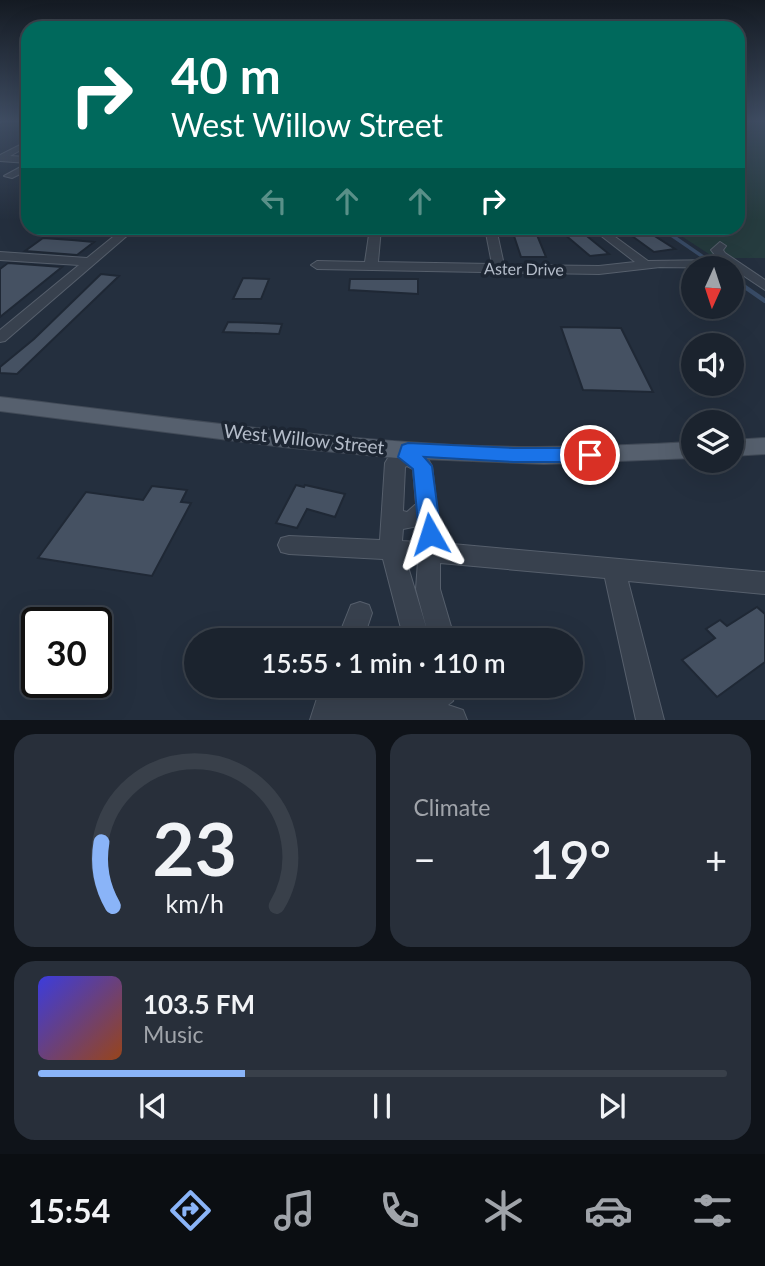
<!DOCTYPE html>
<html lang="en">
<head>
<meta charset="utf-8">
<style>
	body { margin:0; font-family:Lato,sans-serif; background:#282f3a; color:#f1f3f6; height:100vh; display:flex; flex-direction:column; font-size:26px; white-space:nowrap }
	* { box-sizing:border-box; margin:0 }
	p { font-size:23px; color:#a0a4aa }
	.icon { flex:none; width:38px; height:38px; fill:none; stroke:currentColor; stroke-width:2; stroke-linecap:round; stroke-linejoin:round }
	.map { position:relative; height:720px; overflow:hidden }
	.drawer { display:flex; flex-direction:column; gap:14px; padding:14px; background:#0f1319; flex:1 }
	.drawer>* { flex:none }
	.top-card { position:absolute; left:21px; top:21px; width:724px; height:214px; border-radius:21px; box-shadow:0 7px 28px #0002,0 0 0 2px #39404a; background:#00695c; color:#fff; overflow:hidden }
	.needle { width:46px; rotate:183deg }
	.fabs { position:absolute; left:681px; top:256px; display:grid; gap:14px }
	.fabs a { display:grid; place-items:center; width:63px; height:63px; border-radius:50%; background:#1b232e; box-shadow:0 7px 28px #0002,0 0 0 2px #39404a; font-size:35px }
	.speed { position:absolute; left:21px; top:607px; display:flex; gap:14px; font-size:35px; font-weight:700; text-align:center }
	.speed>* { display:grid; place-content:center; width:91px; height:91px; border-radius:50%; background:#1b232e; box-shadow:0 7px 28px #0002,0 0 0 2px #39404a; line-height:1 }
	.speed .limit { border:4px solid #111; border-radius:10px; background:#fff; color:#111 }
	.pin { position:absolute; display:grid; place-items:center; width:60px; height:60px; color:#fff; margin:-30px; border:4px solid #fff; border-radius:50%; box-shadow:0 2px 7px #0007 }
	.me { position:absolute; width:77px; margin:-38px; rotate:354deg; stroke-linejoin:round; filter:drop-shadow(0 0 5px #0008) }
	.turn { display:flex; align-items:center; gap:24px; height:147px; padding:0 35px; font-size:32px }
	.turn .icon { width:91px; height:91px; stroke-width:2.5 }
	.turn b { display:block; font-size:49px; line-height:60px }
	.lanes { display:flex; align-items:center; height:66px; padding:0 35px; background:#0003; justify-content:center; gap:35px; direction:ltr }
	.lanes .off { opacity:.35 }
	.big { font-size:52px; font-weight:600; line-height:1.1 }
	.drawer .tile { flex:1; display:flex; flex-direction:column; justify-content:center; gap:10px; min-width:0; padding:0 24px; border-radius:21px; background:#282f3a }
	.drawer .dial { align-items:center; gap:0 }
	.dial svg { height:182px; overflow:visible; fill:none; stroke:#39404a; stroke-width:7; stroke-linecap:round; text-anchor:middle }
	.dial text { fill:#f1f3f6; stroke:none }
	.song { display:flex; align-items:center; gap:21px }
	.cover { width:84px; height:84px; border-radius:10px; background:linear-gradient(135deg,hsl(240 70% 55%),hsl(20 70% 35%)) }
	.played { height:7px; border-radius:4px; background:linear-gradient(90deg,#8ab4f8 30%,#39404a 30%) }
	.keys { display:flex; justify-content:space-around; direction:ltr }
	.heat { display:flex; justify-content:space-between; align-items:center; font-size:38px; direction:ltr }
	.drawer .tiles { flex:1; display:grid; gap:14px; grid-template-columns:1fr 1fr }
	.tile:last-child { grid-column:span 2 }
	.trip { position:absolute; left:184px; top:628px; width:399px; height:70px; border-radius:35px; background:#1b232e; box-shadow:0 7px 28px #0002,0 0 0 2px #39404a; font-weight:600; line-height:70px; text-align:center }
	.tab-bar { display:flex; height:112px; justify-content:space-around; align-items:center; background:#0b0e12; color:#a0a4aa }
	.tab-bar .icon { width:49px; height:49px }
	.tab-bar .selected { color:#8ab4f8 }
	.tab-bar b { font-size:32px; color:#f1f3f6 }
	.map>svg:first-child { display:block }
	.green { fill:#263c3f }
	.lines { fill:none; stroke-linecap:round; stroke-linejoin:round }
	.stream-far2 { stroke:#394c67; stroke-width:2.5 }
	.stream-far1 { stroke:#394c67; stroke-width:3.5 }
	.stream { stroke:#394c67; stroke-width:4.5 }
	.building { fill:#455162; stroke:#1f2835; stroke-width:2 }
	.minor-casing { stroke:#565f6c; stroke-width:2 }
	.major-casing { stroke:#414a57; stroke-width:2 }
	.minor { fill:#38414e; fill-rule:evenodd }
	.major { fill:#56606e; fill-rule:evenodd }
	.route { fill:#1a73e8; stroke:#114b97; stroke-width:2 }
	.labels { text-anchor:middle; stroke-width:7; stroke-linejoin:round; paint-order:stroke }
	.far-street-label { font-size:16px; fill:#b4bcc9; stroke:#1d2633 }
	.street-label { font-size:19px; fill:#b4bcc9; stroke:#1d2633 }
</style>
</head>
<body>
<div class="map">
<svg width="765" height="720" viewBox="0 0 765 720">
	<rect width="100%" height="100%" fill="#242f3e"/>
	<path class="green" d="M739,120h26v138h-50l-46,-30h69z"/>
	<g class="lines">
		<path class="stream-far2" d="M0,122l9,-2"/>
		<path class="stream-far1" d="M661,228l51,35"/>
		<path class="stream" d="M732,278l33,23"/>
	</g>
	<g class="building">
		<path d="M557,228h20l32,26 -19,2z"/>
		<path d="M621,228h21l33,21 -21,3z"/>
		<path d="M512,230h23l11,27h-25z"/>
		<path d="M43,238l29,2 22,2 -17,13 -52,-4z"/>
		<path d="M8,263l54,4 -62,50v-48z"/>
		<path d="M101,274l18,2 -102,98 -17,-1v-6l34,-28z"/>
		<path d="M243,278l26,1 -8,20h-28z"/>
		<path d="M350,279h68v15l-69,-4z"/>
		<path d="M228,322l34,1 20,1 -3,10 -56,-2z"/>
		<path d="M561,327l60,1 32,64 -70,-2z"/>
		<path d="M296,485l8,2 1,-2 40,9 -10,23 -28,-8 -10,19 -21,-5z"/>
		<path d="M152,486l35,4 -6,12 10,1 -39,73 -114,-18 48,-66 57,8z"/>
		<path d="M757,607l8,7v48l-48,35 -35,-37 33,-22 -9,-9 14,-9 7,6z"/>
	</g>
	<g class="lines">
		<defs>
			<g id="minor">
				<rect x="24" y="130" width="4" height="4"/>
				<path d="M28,141v5l-18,10 18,1v6l-28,-2v-6z"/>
				<path d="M28,163v7l-16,8 -8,-2z"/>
				<path d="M124,228h12l-131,113 -5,1v-12l79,-65 -79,-5v-8l87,6z"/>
				<path d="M370,228h11l-3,34 114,2 -7,-36h11l8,37 95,1 36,-4 -44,-34h12l45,33 71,-1 -8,-10 9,-8 6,4 -3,4 2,3 40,27v10l-33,-22 -72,-1 -61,7 -282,-5 -6,-4 6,-4 48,1z"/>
				<path d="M408,450l21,11 3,5 9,77 324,29v22l-137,-13 36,139h-28l-31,-142 -165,-15v26l15,51h-51l-21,-81 -94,-5 -8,-2 -3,-7 3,-7 8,-2 91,4 5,-77 3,-5zM407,466l6,3 3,35 -9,8 -4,-1 2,-44zM418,526l1,16 -17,-1 1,-12zM406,560l12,1 -2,28 11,41z"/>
				<path d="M360,602l9,3 3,8 -9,27h-26l14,-35z"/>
				<path d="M321,686h28l-2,6 61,6 -5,-12h54l-4,15 -5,4 15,5 4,10h-157z"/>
			</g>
			<g id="major">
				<path d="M0,397c151,18 302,40 454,48 80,4 159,1 239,-3v16l-149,6 -147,-6 -114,-11 -283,-36z"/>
				<path d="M765,438v16l-33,2v-16z"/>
			</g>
		</defs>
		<use href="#minor" class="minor-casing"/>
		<use href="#major" class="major-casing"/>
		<use href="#minor" class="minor"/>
		<use href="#major" class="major"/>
	</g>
	<linearGradient id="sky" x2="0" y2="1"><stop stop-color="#141a22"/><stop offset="0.55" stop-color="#3f4d63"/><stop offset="1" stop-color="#3f4d63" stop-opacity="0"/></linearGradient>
	<rect width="765" height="220" fill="url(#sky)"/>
	<path class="route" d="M408,443l106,5h76l7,2 3,5 -3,5 -7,2h-76l-90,-5 8,9 9,68 -3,6 -8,3 -7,-3 -4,-6 -6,-65 -15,-12 4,-12z"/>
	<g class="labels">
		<g class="far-street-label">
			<text transform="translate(524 269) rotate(1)" y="6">Aster Drive</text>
		</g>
		<g class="street-label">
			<text transform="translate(304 439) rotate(6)" y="7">West Willow Street</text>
		</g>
	</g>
</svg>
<div class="fabs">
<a><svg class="needle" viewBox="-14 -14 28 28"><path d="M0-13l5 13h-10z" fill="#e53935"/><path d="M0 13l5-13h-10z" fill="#a0a4aa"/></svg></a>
<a><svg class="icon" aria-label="sound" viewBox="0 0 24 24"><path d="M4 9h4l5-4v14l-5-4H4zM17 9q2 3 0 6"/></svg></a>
<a><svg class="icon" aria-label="layers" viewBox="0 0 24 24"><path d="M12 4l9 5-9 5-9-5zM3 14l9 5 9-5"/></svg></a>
</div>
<div class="speed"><div class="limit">30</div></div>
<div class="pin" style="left:590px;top:455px;background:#d93025"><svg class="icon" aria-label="arrive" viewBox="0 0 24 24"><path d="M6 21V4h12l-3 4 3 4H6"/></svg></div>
<svg class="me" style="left:430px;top:534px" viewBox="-20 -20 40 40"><path d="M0-17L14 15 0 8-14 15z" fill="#1a73e8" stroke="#fff" stroke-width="4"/></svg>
<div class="trip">15:55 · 1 min · 110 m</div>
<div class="top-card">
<div class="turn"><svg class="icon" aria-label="right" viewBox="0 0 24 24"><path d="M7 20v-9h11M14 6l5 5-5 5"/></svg><div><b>40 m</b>West Willow Street</div></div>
<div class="lanes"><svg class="icon off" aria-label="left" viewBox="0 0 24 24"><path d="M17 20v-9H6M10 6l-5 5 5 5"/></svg><svg class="icon off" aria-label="ahead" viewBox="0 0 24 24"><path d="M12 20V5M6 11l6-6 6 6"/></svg><svg class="icon off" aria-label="ahead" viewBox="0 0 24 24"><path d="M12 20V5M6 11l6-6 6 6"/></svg><svg class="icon" aria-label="right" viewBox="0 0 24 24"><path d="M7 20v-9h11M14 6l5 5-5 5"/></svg></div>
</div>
</div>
<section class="drawer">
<div class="tiles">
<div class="tile dial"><svg viewBox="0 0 100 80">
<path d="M14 69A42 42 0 1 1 86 69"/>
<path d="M14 69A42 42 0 0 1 9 41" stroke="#8ab4f8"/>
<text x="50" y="56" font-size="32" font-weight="700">23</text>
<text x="50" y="72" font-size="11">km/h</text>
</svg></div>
<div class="tile"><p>Climate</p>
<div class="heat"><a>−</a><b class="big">19°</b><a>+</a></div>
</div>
<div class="tile">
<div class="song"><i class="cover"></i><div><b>103.5 FM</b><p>Music</p></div></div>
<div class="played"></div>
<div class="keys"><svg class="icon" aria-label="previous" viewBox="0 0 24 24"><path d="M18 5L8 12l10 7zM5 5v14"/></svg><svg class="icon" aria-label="pause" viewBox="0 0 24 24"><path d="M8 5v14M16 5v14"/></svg><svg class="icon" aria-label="next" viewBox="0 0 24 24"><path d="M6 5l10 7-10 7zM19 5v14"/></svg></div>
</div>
</div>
</section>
<nav class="tab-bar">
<b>15:54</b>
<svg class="icon selected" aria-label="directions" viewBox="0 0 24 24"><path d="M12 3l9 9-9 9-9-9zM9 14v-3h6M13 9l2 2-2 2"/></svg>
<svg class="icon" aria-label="music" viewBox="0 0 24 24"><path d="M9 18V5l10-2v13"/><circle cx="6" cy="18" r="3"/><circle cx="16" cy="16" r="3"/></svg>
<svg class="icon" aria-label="phone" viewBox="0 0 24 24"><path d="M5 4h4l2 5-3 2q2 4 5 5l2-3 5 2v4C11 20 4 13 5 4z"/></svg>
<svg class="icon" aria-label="climate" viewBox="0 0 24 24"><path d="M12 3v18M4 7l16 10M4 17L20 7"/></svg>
<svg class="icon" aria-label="car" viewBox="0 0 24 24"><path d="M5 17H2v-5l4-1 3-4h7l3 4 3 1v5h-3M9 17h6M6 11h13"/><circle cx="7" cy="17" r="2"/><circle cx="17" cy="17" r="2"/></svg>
<svg class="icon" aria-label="filters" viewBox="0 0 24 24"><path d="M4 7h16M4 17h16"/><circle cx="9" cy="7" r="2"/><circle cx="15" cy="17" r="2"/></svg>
</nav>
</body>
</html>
